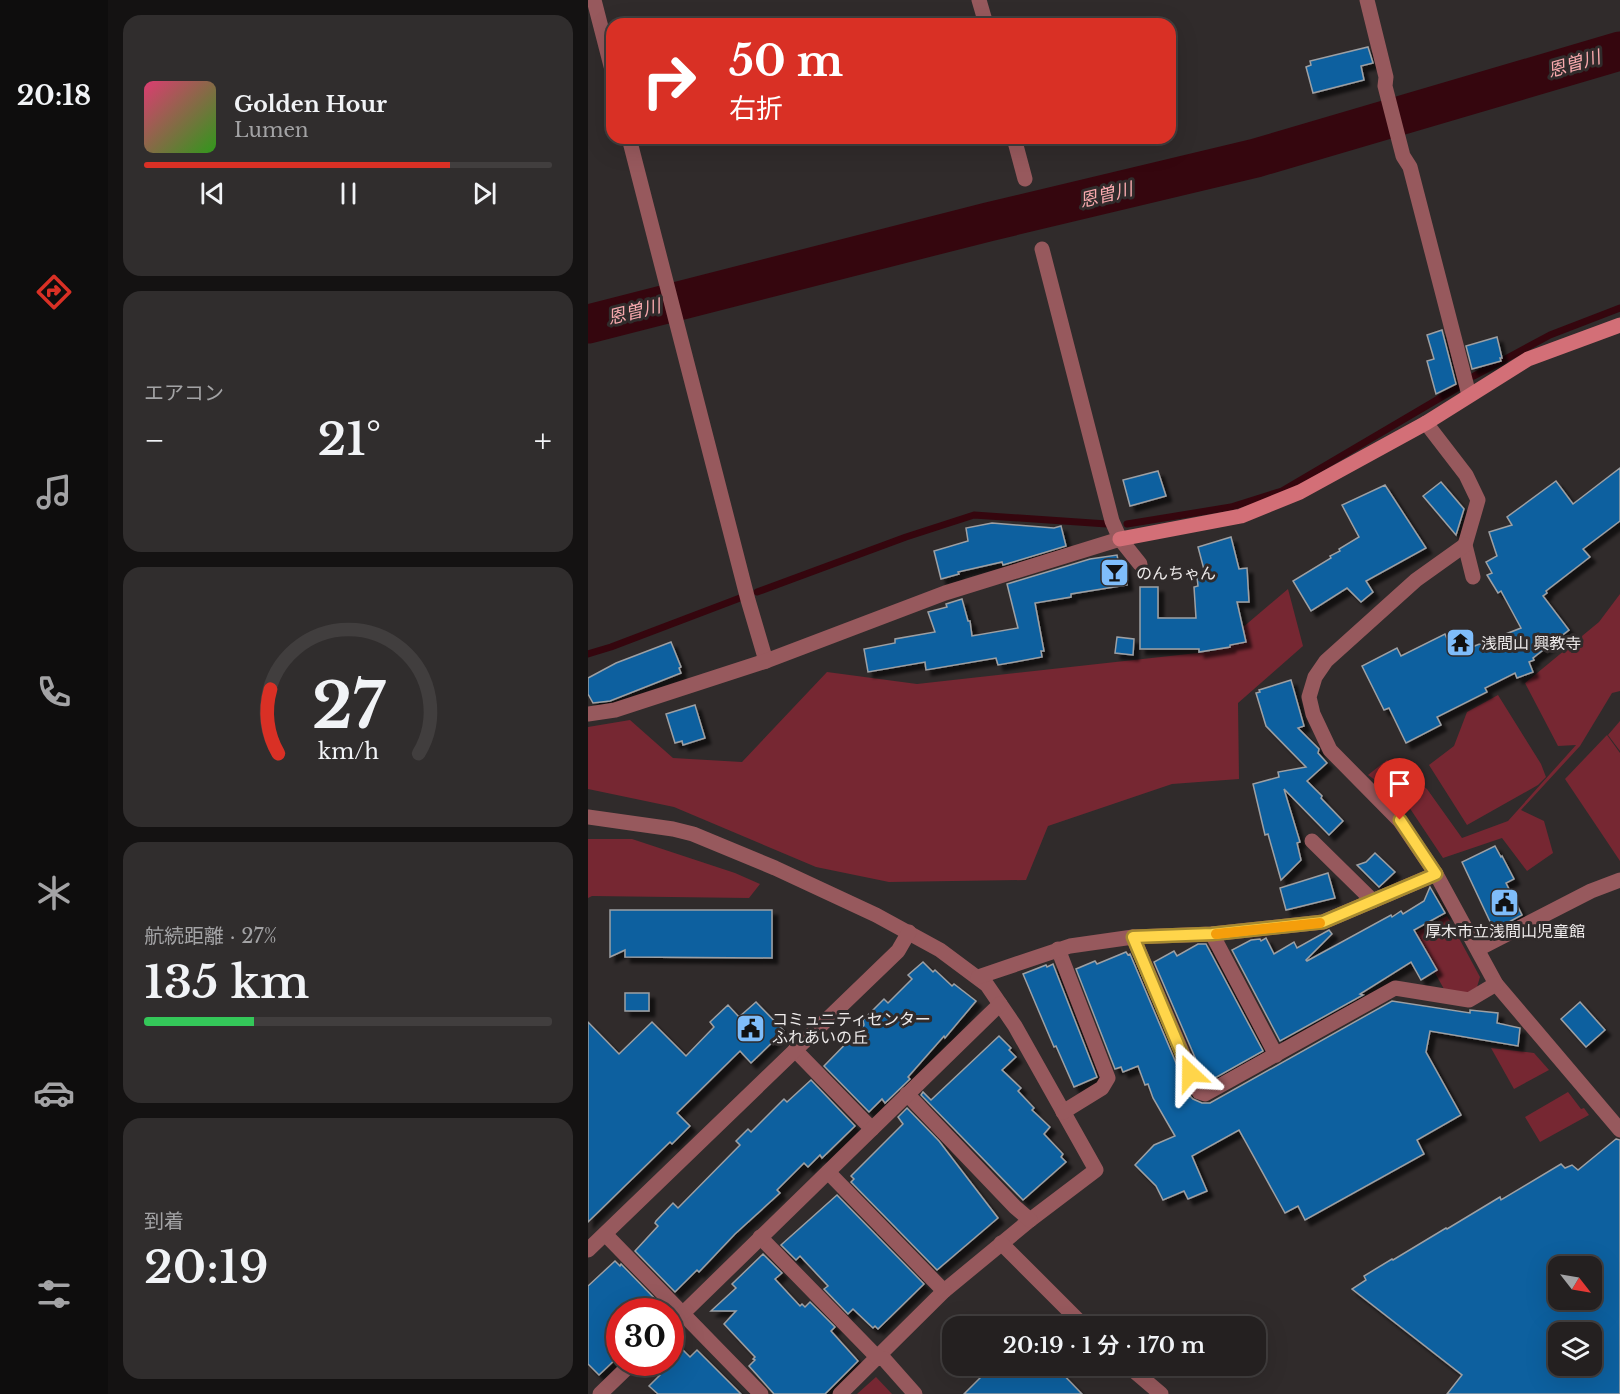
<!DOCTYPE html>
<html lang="ja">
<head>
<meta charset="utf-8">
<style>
	body { margin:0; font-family:"Libre Baskerville","Noto Sans JP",serif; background:#302d2d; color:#f1f3f6; height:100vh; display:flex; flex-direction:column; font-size:22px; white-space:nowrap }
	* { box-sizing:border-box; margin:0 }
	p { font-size:20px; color:#a3a3a5 }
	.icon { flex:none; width:33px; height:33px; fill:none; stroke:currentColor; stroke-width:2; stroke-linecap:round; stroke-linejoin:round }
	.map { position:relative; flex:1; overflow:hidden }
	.side { display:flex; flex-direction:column; gap:15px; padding:15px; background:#141212; width:480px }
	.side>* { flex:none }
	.top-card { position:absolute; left:18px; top:18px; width:570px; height:126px; border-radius:18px; box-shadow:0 6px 24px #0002,0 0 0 2px #413e3e; background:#d93025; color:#fff; overflow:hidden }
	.needle { width:39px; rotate:121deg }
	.controls { position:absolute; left:960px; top:1256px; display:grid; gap:12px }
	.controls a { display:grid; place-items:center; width:54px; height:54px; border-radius:12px; background:#242020; box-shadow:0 6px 24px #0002,0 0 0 2px #413e3e; font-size:30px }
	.speed { position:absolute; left:18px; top:1298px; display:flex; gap:12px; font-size:30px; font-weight:700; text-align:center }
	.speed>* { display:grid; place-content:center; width:78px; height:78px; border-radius:50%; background:#242020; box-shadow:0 6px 24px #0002,0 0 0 2px #413e3e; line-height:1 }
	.speed .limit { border:9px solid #d22; background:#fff; color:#111 }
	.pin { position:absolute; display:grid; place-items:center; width:51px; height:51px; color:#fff; margin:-62px -26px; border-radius:50% 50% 50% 0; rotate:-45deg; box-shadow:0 0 6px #0007 }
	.pin .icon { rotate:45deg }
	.me { position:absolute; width:66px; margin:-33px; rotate:337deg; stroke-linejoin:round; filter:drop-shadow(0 0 4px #0008) }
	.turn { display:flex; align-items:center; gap:21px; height:126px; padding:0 24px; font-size:27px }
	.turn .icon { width:78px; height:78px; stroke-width:2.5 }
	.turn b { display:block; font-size:42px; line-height:51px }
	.big { font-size:45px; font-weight:600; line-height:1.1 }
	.side .tile { flex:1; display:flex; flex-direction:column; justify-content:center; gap:9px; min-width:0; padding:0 21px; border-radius:18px; background:#302d2d }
	.side .dial { align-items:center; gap:0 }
	.dial svg { height:156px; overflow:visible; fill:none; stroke:#413e3e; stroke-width:7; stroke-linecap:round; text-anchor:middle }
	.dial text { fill:#f1f3f6; stroke:none }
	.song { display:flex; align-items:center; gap:18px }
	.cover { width:72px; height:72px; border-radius:9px; background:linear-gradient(135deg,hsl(340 70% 55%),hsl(110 70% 35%)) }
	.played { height:6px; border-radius:3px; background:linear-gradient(90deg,#d93025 75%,#413e3e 75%) }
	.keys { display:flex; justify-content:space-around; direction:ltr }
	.heat { display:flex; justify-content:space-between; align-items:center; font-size:33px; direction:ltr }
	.charge { height:9px; border-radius:4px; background:linear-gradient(90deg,#34c759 27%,#413e3e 0) }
	.trip { position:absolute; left:354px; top:1316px; width:324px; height:60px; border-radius:18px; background:#242020; box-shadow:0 6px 24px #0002,0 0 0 2px #413e3e; font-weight:600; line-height:60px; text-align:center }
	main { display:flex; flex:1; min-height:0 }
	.menu { display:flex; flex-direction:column; width:108px; justify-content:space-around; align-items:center; background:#0e0d0d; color:#a3a3a5 }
	.menu .icon { width:42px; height:42px }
	.menu .active { color:#d93025 }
	.menu b { font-size:27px; color:#f1f3f6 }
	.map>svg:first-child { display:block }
	.green { fill:#762732 }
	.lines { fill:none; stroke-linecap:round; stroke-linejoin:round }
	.stream { stroke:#35060e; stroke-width:7 }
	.river { stroke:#35060e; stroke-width:39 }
	.building { fill:#0e609f; stroke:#9da0a4; stroke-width:1.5; fill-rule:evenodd; filter:url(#shadow) }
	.street { stroke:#97595d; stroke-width:15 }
	.secondary { stroke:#d36f77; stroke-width:15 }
	.route-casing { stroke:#a68a30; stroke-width:15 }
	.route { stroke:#ffd54a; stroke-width:10 }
	.slow { stroke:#f59e0b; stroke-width:10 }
	.labels { text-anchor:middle; stroke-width:6; stroke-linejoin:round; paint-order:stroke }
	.poi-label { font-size:16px; fill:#edeaea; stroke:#302b2b; text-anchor:start }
	.water-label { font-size:18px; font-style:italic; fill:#f9aaae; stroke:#302b2b }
</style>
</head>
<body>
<main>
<nav class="menu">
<b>20:18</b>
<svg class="icon active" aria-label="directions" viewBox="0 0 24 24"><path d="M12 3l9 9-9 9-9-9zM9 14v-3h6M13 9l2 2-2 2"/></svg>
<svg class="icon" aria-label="music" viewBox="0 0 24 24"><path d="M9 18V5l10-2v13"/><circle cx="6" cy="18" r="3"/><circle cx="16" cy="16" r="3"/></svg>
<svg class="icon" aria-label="phone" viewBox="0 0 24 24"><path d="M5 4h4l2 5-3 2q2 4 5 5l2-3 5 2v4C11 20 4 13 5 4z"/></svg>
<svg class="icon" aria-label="climate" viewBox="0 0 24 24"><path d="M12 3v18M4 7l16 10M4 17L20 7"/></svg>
<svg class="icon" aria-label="car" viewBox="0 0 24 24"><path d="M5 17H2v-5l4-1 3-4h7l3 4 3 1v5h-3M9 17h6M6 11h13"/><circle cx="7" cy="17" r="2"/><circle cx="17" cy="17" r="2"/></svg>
<svg class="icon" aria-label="filters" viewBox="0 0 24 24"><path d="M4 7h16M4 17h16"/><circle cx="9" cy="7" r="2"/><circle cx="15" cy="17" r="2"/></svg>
</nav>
<section class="side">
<div class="tile">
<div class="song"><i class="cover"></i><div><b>Golden Hour</b><p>Lumen</p></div></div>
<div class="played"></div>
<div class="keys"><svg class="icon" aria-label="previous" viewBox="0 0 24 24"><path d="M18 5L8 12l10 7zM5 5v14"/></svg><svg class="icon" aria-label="pause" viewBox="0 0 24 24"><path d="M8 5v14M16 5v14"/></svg><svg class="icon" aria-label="next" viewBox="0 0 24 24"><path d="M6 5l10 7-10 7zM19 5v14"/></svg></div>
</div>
<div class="tile"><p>エアコン</p>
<div class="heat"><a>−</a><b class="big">21°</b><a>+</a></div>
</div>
<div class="tile dial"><svg viewBox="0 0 100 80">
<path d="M14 69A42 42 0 1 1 86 69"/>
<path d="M14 69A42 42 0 0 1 10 36" stroke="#d93025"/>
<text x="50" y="56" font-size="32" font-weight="700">27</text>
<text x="50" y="72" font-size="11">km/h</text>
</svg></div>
<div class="tile"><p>航続距離 · 27%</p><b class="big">135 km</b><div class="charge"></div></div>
<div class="tile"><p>到着</p><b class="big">20:19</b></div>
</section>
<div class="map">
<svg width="1032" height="1394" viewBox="0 0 1032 1394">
	<defs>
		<filter id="shadow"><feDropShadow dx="5.5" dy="5.5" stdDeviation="1.5" flood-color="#0009"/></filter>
	</defs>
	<rect width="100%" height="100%" fill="#302b2b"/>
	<g class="green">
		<path d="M700,589l15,57 -65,57 1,76 -67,5 -124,42 -22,54 -137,2 -73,-15 -142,-60 -86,-18v-62l42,-7 43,38 69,4 85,-90 90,12 298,-33z"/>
		<path d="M1032,594v97l-8,2 -32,53 -59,64 23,11 9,32 -26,18 -25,-33 -59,20 -38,-57 -37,-26 19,-15 40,29 35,49 46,-17 68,-76 -18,1 -33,-63 74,-61z"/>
		<path d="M910,695l43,69 5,13 -8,8 -71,40 -38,-60 25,-19 13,-34z"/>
		<path d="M1032,721v30l-12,-16z"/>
		<path d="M1019,735l13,18v108l-55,-82z"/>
		<path d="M0,839h44l103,34 25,11 -11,14 -157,-2 -4,2z"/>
		<path d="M859,916l33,61 -3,10 -10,6 -23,-4 -31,-55z"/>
		<path d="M903,1048l43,5 15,17 -35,19z"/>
		<path d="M980,1092l13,17 3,-1 5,7 -49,27 -15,-25z"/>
		<path d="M288,1377l16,17h-35z"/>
	</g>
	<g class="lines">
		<g class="stream">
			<path d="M886,376l76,-41 70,-27"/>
			<path d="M539,524l104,-17 51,-16 175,-103"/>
			<path d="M169,592l149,-55 68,-22 133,9"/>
			<path d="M0,654l23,-7 129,-49"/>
		</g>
		<path class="river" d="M0,324l400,-102 268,-64 364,-107"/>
	</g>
	<g class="building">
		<path d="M780,47l5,16 -12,3 3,14 -51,13 -7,-26 5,-2 -1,-4z"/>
		<path d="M854,330l14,54 -20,10 -9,-33 7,-2 -7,-24z"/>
		<path d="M909,337l5,21h-2l1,3 -29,8 -6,-23z"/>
		<path d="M1032,468v53l-37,28 7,8 -44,34 1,2 -4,3 26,34 -36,28 1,2 -5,2 4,10 -16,6 -2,-5 -30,15 2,4 -50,25 4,8 -35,18 -17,-35 -5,2 -22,-44 35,-18 4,8 44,-22 3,7 18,-8 6,14 49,-19 -20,-37 -3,2 -11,-18 5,-2 -6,-11 11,-6 -8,-24 23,-7 -5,-8 49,-36 17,23z"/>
		<path d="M570,471l8,25 -36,10 -7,-26z"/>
		<path d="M853,482l23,27 -8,26 -33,-39z"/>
		<path d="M797,485l41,63 -60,33 7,11 -12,10 -14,-14 -36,23 -18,-30 38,-23 -1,-2 10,-5 -1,-2 20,-12 -17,-32z"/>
		<path d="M404,523l62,5 7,-2 5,20 -63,19 -1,-3 -44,10 1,2 -18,5 -7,-28 34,-10 -2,-13z"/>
		<path d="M643,537l8,32 8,-1 2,34h-12l9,40 -16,3v2l-31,5v-3h-59v-62h18v31h38l-2,-31 4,-1 -1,-9h9l-8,-30z"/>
		<path d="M529,555l1,5h5l4,25 -56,9v3l-36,6 9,48h-3l1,6 -44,8 -2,-7 -70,12 -1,-8 -57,10 -4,-23 31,-6v-4l40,-7 -7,-20 19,-5 -1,-3 16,-5 6,22h2l2,15 46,-8 -11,-44 83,-25z"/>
		<path d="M529,637l17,2 -1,16 -18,-2z"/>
		<path d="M83,642l10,25 -2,1 2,5 -71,28 -17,2 -5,-9v-16l28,-15z"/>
		<path d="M703,680l13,46 -6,2 21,21 -1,4 9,10 -20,18 15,15 -1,2 22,23 -14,14 -45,-46 16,53 -3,1 4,17 -20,20 -13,-46 -3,1 -12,-51 26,-7 -1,-5 28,-5 -40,-41 -10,-33 4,-1 -1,-2z"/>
		<path d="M107,705l10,33 -22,7 -1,-4 -7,2 -9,-29z"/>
		<path d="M907,846l6,11 1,-1 12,23 -8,4 16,32 -28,15 -32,-68z"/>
		<path d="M787,853l20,19 -16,15 -22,-22 9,-3z"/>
		<path d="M740,873l7,25 -49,12 -6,-22z"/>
		<path d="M842,887l15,26 -31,17 23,40 -16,10 -10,-18 -51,32 3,1 -83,46 -48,-91 19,-10 9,-1 1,2 5,-3 8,16 20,-12 3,6 32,-18 3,4 -26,26 1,1 84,-46 1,2 9,-6 2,3 21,-13z"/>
		<path d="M22,910h162v48l-147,-1v-7l-15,7z"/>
		<path d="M610,944h8l57,107 -57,32 -52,-121 20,-11 3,5z"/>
		<path d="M538,952l2,3 2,-1 60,142 3,3 9,4h8l182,-102 78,12v-3l28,3 -1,10 23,5 -2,18 -88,-15 -4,21 35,63 -44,25 7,14 -119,66 -7,-14 -13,7 -46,-83 -47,26 15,35 -19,8 -4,-8 -21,9 -7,-14 -21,-21 19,-20 21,-9 -22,-38 -5,-14 -3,1 -7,-19 -15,6 -2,-5 -6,2 -39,-100 19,-8 2,3z"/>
		<path d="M335,962l10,10 2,-2 17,16 2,-2 22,17 -31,37 -1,-2 -36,41 2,2 -25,24 -3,-4 -13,13 -45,-46 40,-41 -1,-5 21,-21 4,4 24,-24 -4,-4z"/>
		<path d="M465,964l44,113 -23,10 -18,-41 -2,1 -31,-73 23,-9 1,2z"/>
		<rect x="37" y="993" width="24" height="18"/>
		<path d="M168,1002l28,29 -33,32 -11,-12 -63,62 13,13 -18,18 -2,-2 -82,80v-200l31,32 33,-32 34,34 28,-29 -4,-5 18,-17 11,12z"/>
		<path d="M992,1002l25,28 -19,17 -25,-28z"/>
		<path d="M411,1036l12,12 -2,2 7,7 -14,13 19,18 -3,3 16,17 -2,2 18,17 -6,7 19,20 -2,3 5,5 -43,38 -102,-105 2,-3 8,8z"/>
		<path d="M223,1080l44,46 -33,32 -2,-3 -12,12 -4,-4 -27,27 3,3 -45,41 -36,38 -2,-2 -22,22 -40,-41 23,-25 -3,-3 1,-2 17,-18 5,5 62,-63 -4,-4 12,-12 3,3 33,-33 3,3z"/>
		<path d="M319,1108l32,33 59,77 -61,52 -86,-88 3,-3 -3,-3 52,-52 -5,-7z"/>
		<path d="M1028,1139l4,1v254h-173l15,-19 -110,-86 14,-9 -2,-4 28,-17 1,1 53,-32 1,1 53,-32 1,3 60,-36 4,4 7,-3 6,5zM970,1266h34v33h-34zM970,1332h34v33h-34z"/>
		<path d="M249,1195l87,89 -46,45 -3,-3 -2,2 -20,-19 -5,5 -24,-25 4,-3 -28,-30 -4,4 -15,-15z"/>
		<path d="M175,1254l19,19 -7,6 25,27 2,-2 3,3 5,-5 25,25 -4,4 27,30 -33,33h-51l-25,-28 6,-6 -2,-1 2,-2 -31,-33 12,-13h-25l25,-23 -4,-4z"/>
		<path d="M27,1261l5,5 1,-2 40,41 -6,6h-35v44l-21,20 -11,-11v-78z"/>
		<path d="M82,1337l20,20 7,-7 44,44h-83l-9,-8 11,-11 -12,-13h22z"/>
		<path d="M405,1365h61l28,29h-118z"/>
	</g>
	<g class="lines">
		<g class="street">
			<path d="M6,0l18,70"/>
			<path d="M391,0l7,24"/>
			<path d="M779,0l19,77 -1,9 18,70 7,11 59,228"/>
			<path d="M41,138l119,462 18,61"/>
			<path d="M426,138l11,41"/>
			<path d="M454,249l70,272 8,18 20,25"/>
			<path d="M838,423l40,52 12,25 -13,45 8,32"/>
			<path d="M877,545l-49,35 -90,81 -11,16 -6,20 4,17 17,36 70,71 36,53 60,110 124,146"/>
			<path d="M0,714l27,-4 151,-49 179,-68 175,-54"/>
			<path d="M0,817l85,12 20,5 82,34 101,47 64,35 47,35 28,41 81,144 -66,50 -86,71 -104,103"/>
			<path d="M724,841l61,60"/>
			<path d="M624,934l64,121"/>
			<path d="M545,937l66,155 6,2 190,-106 74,12 27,-16"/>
			<path d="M470,949l50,129 -6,10 -39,24"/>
			<path d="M890,949l113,-58 29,-11"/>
			<path d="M390,977l92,-31 63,-9 79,-3 111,-12 113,-48"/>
			<path d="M207,1050l77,79"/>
			<path d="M319,1094l108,113 15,13"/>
			<path d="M240,1172l116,119"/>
			<path d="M17,1234l156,160"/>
			<path d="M172,1237l118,121 6,1 31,35"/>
			<path d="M413,1243l83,83"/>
			<path d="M0,1250l310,-299 11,-19"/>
			<path d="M82,1326l330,-322"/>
			<path d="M539,1365l34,29"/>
			<path d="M12,1394l33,-32"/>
		</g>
		<path class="secondary" d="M532,539l121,-23 59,-24 126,-69 102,-64 92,-34"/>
	</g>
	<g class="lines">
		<defs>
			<path id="route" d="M602,1073l-57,-136 79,-3 111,-12 113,-48 -36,-54"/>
		</defs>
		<use href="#route" class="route-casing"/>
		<use href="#route" class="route"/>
		<path class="slow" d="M628,934l104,-11"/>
	</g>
	<defs>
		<symbol id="bar-square" viewBox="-11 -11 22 22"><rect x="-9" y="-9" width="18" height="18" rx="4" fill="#7fbdfa" stroke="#302b2b"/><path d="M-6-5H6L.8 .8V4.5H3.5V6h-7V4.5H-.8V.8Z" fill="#111"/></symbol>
		<symbol id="temple-square" viewBox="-11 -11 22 22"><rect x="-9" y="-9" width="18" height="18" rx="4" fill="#7fbdfa" stroke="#302b2b"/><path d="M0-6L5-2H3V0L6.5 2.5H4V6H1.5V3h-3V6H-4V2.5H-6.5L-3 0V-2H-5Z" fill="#111"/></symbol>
		<symbol id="civic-square" viewBox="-11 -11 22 22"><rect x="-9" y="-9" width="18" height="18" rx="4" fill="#7fbdfa" stroke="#302b2b"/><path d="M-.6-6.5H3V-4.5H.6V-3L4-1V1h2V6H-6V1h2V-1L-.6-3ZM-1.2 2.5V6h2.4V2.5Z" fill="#111"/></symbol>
	</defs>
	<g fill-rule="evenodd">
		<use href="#bar-square" x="510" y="556" width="33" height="33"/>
		<use href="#temple-square" x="856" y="626" width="33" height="33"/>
		<use href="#civic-square" x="900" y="886" width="33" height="33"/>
		<use href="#civic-square" x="146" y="1012" width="33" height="33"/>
	</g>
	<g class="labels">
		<g class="poi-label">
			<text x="548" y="579">のんちゃん</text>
			<text x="893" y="649">浅間山 興教寺</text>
			<text x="917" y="937" text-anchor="middle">厚木市立浅間山児童館</text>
			<text x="184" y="1025">コミュニティセンター<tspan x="184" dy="18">ふれあいの丘</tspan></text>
		</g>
		<g class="water-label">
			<text transform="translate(986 64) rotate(-16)" y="6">恩曽川</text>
			<text transform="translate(518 195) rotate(-14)" y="6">恩曽川</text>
			<text transform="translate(46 312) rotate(-14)" y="6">恩曽川</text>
		</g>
	</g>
</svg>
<div class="controls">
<a><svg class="needle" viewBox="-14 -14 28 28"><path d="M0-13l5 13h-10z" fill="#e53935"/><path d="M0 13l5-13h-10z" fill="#a3a3a5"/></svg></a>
<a><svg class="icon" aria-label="layers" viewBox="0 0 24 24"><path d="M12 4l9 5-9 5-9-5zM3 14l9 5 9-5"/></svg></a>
</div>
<div class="speed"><div class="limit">30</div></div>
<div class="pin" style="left:812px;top:820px;background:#d93025"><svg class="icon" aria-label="arrive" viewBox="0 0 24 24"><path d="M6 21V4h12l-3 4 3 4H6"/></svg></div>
<svg class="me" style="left:602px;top:1073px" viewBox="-20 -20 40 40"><path d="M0-17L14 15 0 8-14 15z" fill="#ffd54a" stroke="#fff" stroke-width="4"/></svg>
<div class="trip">20:19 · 1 分 · 170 m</div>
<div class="top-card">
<div class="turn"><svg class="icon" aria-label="right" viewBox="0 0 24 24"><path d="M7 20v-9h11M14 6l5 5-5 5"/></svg><div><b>50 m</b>右折</div></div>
</div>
</div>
</main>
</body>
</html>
